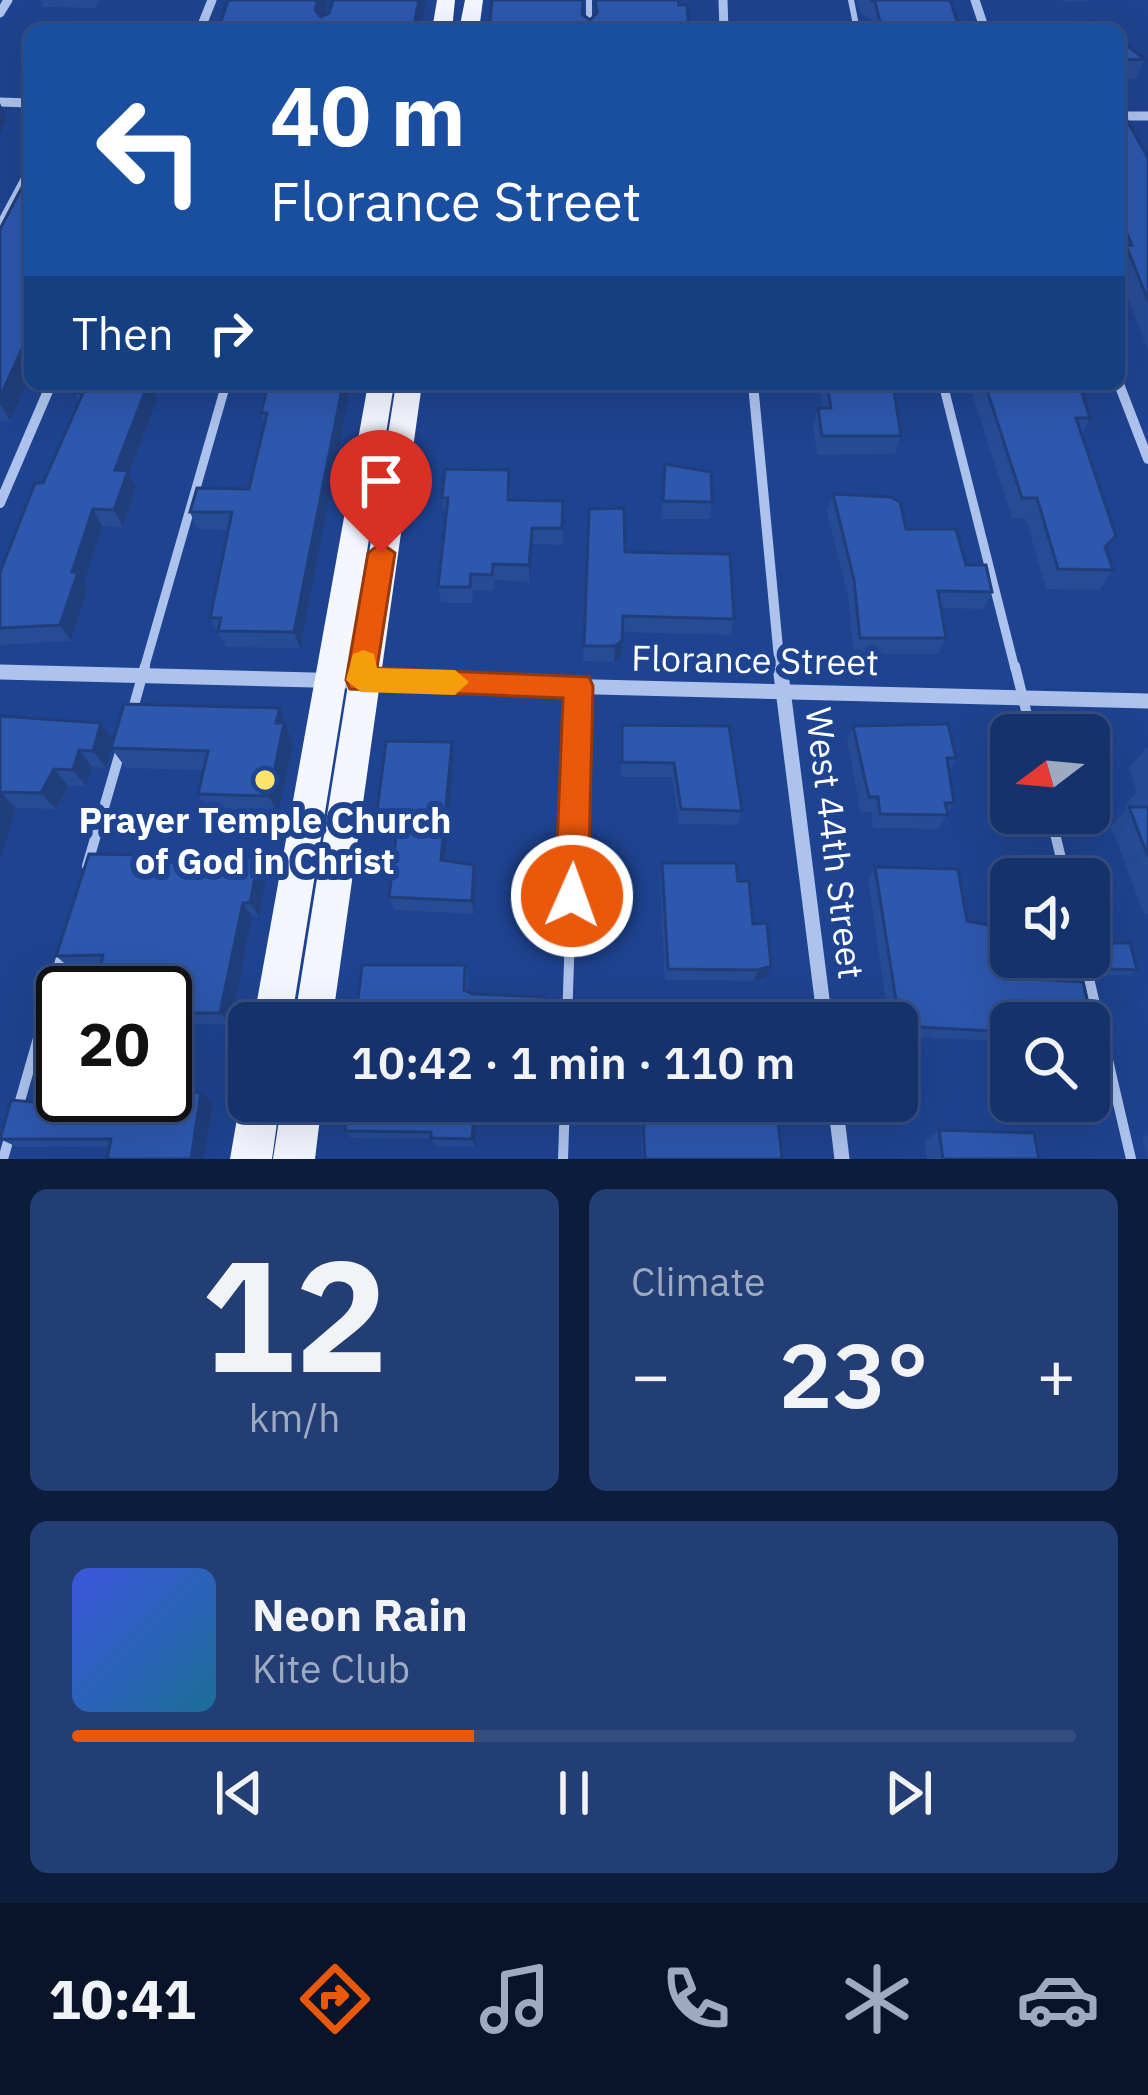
<!DOCTYPE html>
<html lang="en">
<head>
<meta charset="utf-8">
<style>
	body { margin:0; font-family:"IBM Plex Sans",sans-serif; background:#233e74; color:#f1f3f6; height:100vh; display:flex; flex-direction:column; font-size:45px; white-space:nowrap }
	* { box-sizing:border-box; margin:0 }
	p { font-size:39px; color:#9eaac2 }
	.icon { flex:none; width:66px; height:66px; fill:none; stroke:currentColor; stroke-width:2; stroke-linecap:round; stroke-linejoin:round }
	.map { position:relative; height:1159px; overflow:hidden }
	.panel { display:flex; flex-direction:column; gap:30px; padding:30px; background:#0c1c3b; flex:1 }
	.panel>* { flex:none }
	.banner { position:absolute; left:24px; top:24px; width:1101px; height:366px; border-radius:18px; box-shadow:0 12px 48px #0002,0 0 0 3px #354d7f; background:#1a4fa0; color:#fff; overflow:hidden }
	.needle { width:78px; rotate:254deg }
	.fabs { position:absolute; left:990px; top:714px; display:grid; gap:24px }
	.fabs a { display:grid; place-items:center; width:120px; height:120px; border-radius:18px; background:#16326c; box-shadow:0 12px 48px #0002,0 0 0 3px #354d7f; font-size:60px }
	.speed { position:absolute; left:36px; top:966px; display:flex; gap:24px; font-size:60px; font-weight:700; text-align:center }
	.speed>* { display:grid; place-content:center; width:156px; height:156px; border-radius:50%; background:#16326c; box-shadow:0 12px 48px #0002,0 0 0 3px #354d7f; line-height:1 }
	.speed .limit { border:6px solid #111; border-radius:18px; background:#fff; color:#111 }
	.pin { position:absolute; display:grid; place-items:center; width:102px; height:102px; color:#fff; margin:-123px -51px; border-radius:50% 50% 50% 0; rotate:-45deg; box-shadow:0 0 12px #0007 }
	.pin .icon { rotate:45deg }
	.me { position:absolute; width:132px; margin:-66px; rotate:2deg; stroke-linejoin:round; filter:drop-shadow(0 0 9px #0008) }
	.turn { display:flex; align-items:center; gap:42px; height:252px; padding:0 48px; font-size:54px }
	.turn .icon { width:156px; height:156px; stroke-width:2.5 }
	.turn b { display:block; font-size:84px; line-height:102px }
	.then { display:flex; align-items:center; height:114px; padding:0 48px; background:#0003; gap:24px; font-size:45px }
	.big { font-size:90px; font-weight:600; line-height:1.1 }
	.panel .widget { flex:1; display:flex; flex-direction:column; justify-content:center; gap:18px; min-width:0; padding:0 42px; border-radius:18px; background:#233e74 }
	.panel .dial { align-items:center; gap:0 }
	.dial b { font-size:156px; line-height:1 }
	.song { display:flex; align-items:center; gap:36px }
	.cover { width:144px; height:144px; border-radius:18px; background:linear-gradient(135deg,hsl(230 70% 55%),hsl(200 70% 35%)) }
	.played { height:12px; border-radius:6px; background:linear-gradient(90deg,#ea580c 40%,#354d7f 40%) }
	.keys { display:flex; justify-content:space-around; direction:ltr }
	.heat { display:flex; justify-content:space-between; align-items:center; font-size:66px; direction:ltr }
	.panel .tiles { flex:1; display:grid; gap:30px; grid-template-columns:1fr 1fr }
	.widget:last-child { grid-column:span 2 }
	.trip { position:absolute; left:228px; top:1002px; width:690px; height:120px; border-radius:18px; background:#16326c; box-shadow:0 12px 48px #0002,0 0 0 3px #354d7f; font-weight:600; line-height:120px; text-align:center }
	.tabs { display:flex; height:192px; justify-content:space-around; align-items:center; background:#09142b; color:#9eaac2 }
	.tabs .icon { width:84px; height:84px }
	.tabs .selected { color:#ea580c }
	.tabs b { font-size:54px; color:#f1f3f6 }
	.map>svg:first-child { display:block }
	.lines { fill:none; stroke-linecap:round; stroke-linejoin:round }
	.service-far2 { stroke:#adc3ed; stroke-width:6 }
	.service-far1 { stroke:#adc3ed; stroke-width:9 }
	.service { stroke:#adc3ed; stroke-width:10 }
	.minor-far2 { stroke:#adc3ed; stroke-width:9 }
	.minor-far1 { stroke:#adc3ed; stroke-width:10 }
	.minor { stroke:#adc3ed; stroke-width:15 }
	.primary { fill:#f4f7ff; fill-rule:evenodd }
	.wall { fill:#274c96 }
	.shaded-wall { fill:#203e7a }
	.building { fill:#2d58ae; stroke:#203e7a; stroke-width:3 }
	.route { fill:#ea580c; stroke:#983908; stroke-width:3 }
	.slow { fill:#f59e0b }
	.poi-dot { fill:#fce36c; stroke:#1e4390; stroke-width:4.5 }
	.labels { text-anchor:middle; stroke-width:12; stroke-linejoin:round; paint-order:stroke }
	.street-label { font-size:36px; fill:#fff; stroke:#1e4390 }
	.poi-label { font-size:36px; font-weight:bold; fill:#fff; stroke:#1e4390 }
</style>
</head>
<body>
<div class="map">
<svg width="1148" height="1159" viewBox="0 0 1148 1159">
	<rect width="100%" height="100%" fill="#1e4390"/>
	<g class="lines">
		<g class="service-far2">
			<path d="M589,0v30"/>
			<path d="M851,0l6,30"/>
		</g>
		<g class="service-far1">
			<path d="M943,384l72,285"/>
			<path d="M144,669l82,-285"/>
		</g>
		<g class="service">
			<path d="M1015,666l17,69"/>
			<path d="M131,716l14,-50"/>
			<path d="M1050,813l16,66"/>
			<path d="M87,866l34,-117"/>
			<path d="M1084,957l47,202"/>
			<path d="M567,1023l11,-336"/>
			<path d="M18,1108l45,-157"/>
			<path d="M3,1159l7,-24"/>
			<path d="M563,1159l2,-58"/>
		</g>
		<g class="minor-far2">
			<path d="M723,0l1,30"/>
			<path d="M975,0l10,30"/>
			<path d="M0,13l8,-13"/>
			<path d="M200,30l12,-30"/>
			<path d="M0,102l30,1"/>
			<path d="M1119,116h29"/>
			<path d="M0,226l30,-56"/>
		</g>
		<g class="minor-far1">
			<path d="M753,384l27,285"/>
			<path d="M1119,384l29,75"/>
			<path d="M0,503l51,-119"/>
		</g>
		<g class="minor">
			<path d="M780,666l45,357"/>
			<path d="M0,672l1148,29"/>
			<path d="M835,1101l7,58"/>
		</g>
		<g class="primary">
			<path d="M437,0h18l-3,30h-20z"/>
			<path d="M465,0h18l-4,30h-20z"/>
			<path d="M368,384h26l-103,639h-38z"/>
			<path d="M396,384h26l-90,639h-38z"/>
			<path d="M249,1085v16h31l-8,58h-42l10,-58z"/>
			<path d="M282,1101h40l-7,58h-42z"/>
		</g>
	</g>
	<g class="wall">
		<path d="M40,0h59l-4,8 -52,-1z"/>
		<path d="M857,0h93l10,30h-87l-2,-10 -10,-6z"/>
		<path d="M1062,0h35l-34,2z"/>
		<path d="M1119,40l26,19 -9,20 -17,1z"/>
		<path d="M1119,106l29,52v192l-29,-75z"/>
		<path d="M30,172v204l-20,45h-10v-192z"/>
		<path d="M268,384l32,264 -74,-1 -16,-29 18,-88 -31,-1 -7,-17 59,-23 15,-65 -3,-11z"/>
		<path d="M820,384h73l8,52 -6,18 -78,1 -4,-29 5,-18h5z"/>
		<path d="M969,384h115l-3,6 9,28 -9,17 25,116 7,19 -13,20 -54,-1 -20,-70 -14,-1z"/>
		<path d="M74,393l83,6 -28,75 7,14 -13,39 -21,-1 -18,57 4,5 -17,53 -71,4v-73l43,-89 36,-81z"/>
		<path d="M665,464l47,38 -3,17h-48z"/>
		<path d="M509,470l1,30 53,1v44l-30,-1 -3,38 -35,-2 -2,11 -20,-1 -1,13h-31l-3,-16 8,-72 -4,-17z"/>
		<path d="M833,494l73,35 60,36 26,27 -8,17 -43,-1 5,30 -8,16h-84l-6,-57 -21,-85z"/>
		<path d="M589,509l36,43 109,67 -3,16 -109,-3 -1,25 -7,5 -31,-1z"/>
		<path d="M0,716l101,7 12,17 -7,28 -14,-1 -6,19h-18l-12,23 -40,-1 -16,53z"/>
		<path d="M622,725l120,86 -4,14 -59,-1 -7,-47h-51z"/>
		<path d="M853,726l103,32 -7,13 5,32 -15,26 -66,-1 -2,-16h-10l-14,-71z"/>
		<path d="M289,729l-1,3 5,12 -15,71 -68,-2 -12,-19 5,-24 -77,-2 -15,-20z"/>
		<path d="M1146,748h2v166h-4l-33,-88 15,-16 -1,-5 12,-13 -8,-24z"/>
		<path d="M454,757l-9,104 29,4 2,13 -2,36 -80,-4 -5,-13 7,-63 -15,-1 -5,-14z"/>
		<path d="M662,863l76,18 33,85 -5,11 -13,4 -88,-1 -5,-103z"/>
		<path d="M875,867l83,2 9,52 28,5 10,51 78,5 10,47 -4,3v-9h-78v12h-5l-8,6 -101,-5v-13h-8l-21,-144z"/>
		<path d="M267,871l-8,46 -7,-1 -21,108h-38l-13,66 21,3 12,9 -104,45h-92l-17,-8 67,-34 33,-137h-30l-14,-12z"/>
		<path d="M1104,943l33,27 -7,5h-26l-7,-26z"/>
		<path d="M465,965l3,10 -1,16 6,3 72,3v26h-187l-2,-5z"/>
		<path d="M478,1101l-3,46 -40,-1 -4,-7 -80,-1 -6,-7z"/>
		<path d="M640,1101h136l6,58h-140z"/>
		<path d="M939,1130l100,29h-112l-3,-18z"/>
		<path d="M1148,1135v24h-1l-5,-21z"/>
	</g>
	<g class="shaded-wall">
		<path d="M318,0h10l-9,30 -4,-20z"/>
		<path d="M419,0h7l-6,30h-7z"/>
		<path d="M0,103l7,16 -7,15z"/>
		<path d="M30,331v45l-20,45 -10,-17v-7z"/>
		<path d="M148,384h2l7,15 -28,75 7,14 -13,39 -9,-17 1,-40z"/>
		<path d="M343,384h8l-51,264 -6,-16z"/>
		<path d="M93,509l9,17 -18,57 4,5 -17,53 -11,-16 12,-53z"/>
		<path d="M532,528l1,16 -3,38 -1,-17z"/>
		<path d="M622,641l-1,16 -7,5 1,-16z"/>
		<path d="M280,708l13,36 -15,71 -9,-19z"/>
		<path d="M101,723l12,17 -7,28 -13,-17z"/>
		<path d="M452,742l2,15 -10,116 -3,-13z"/>
		<path d="M79,750l13,17 -6,19 -13,-16z"/>
		<path d="M54,769l14,17 -12,23 -15,-16z"/>
		<path d="M1,792l15,16 -16,53v-66z"/>
		<path d="M259,857l8,14 -8,46 -9,-14z"/>
		<path d="M474,865l2,13 -2,36 -2,-13z"/>
		<path d="M243,903l9,13 -21,108 -11,-11z"/>
		<path d="M771,966l-5,11 -13,4 5,-11z"/>
		<path d="M181,1013l12,11 -15,72 -12,-9z"/>
		<path d="M201,1093l12,9 -9,57h-13z"/>
		<path d="M475,1101h3l-3,46 -3,-8z"/>
	</g>
	<g class="building">
		<path d="M228,0h90l-3,10 6,7 8,-4 4,-13h86l-6,30h-195z"/>
		<path d="M492,0h91l-1,14 8,6 7,-7 -2,-13h83l1,5h8l2,25h-200z"/>
		<path d="M871,0h79l10,30h-78l-7,-28z"/>
		<path d="M1092,21l13,9h-47z"/>
		<path d="M764,28h45l1,2h-46z"/>
		<path d="M1119,40l26,19 -26,1z"/>
		<path d="M1119,106l29,52v143l-22,-56h6l-13,-29z"/>
		<path d="M30,172v159l-30,66v-168z"/>
		<path d="M78,384h70l-33,86 13,1 -14,39 -21,-1 -21,63h6l-18,53 -60,3v-56l35,-89h8l40,-90h-9z"/>
		<path d="M268,384h75l-49,248 -76,-1 3,-13h-11l22,-106h-42l7,-24 52,1 18,-76h-6z"/>
		<path d="M827,384h66l8,52h-79l-4,-28h13z"/>
		<path d="M985,384h94l11,34h-14l40,118 -11,11 8,23 -55,-1 -21,-71h-15z"/>
		<path d="M665,464l46,8 1,30 -49,-1z"/>
		<path d="M445,469l64,1 -1,30 55,1 -1,27h-30l-3,37 -36,-1 -1,11 -21,-1 -1,13h-32l10,-89h-6z"/>
		<path d="M833,494l58,3 9,5 6,27h50l10,36h20l6,27 -54,-1 8,47h-86l-6,-58z"/>
		<path d="M624,508l1,44 105,2 4,65 -111,-3 -1,25 -7,5h-31l5,-137z"/>
		<path d="M124,704l156,4 -4,15h8l-15,73 -71,-2 10,-43 -97,-3z"/>
		<path d="M0,716l101,7 -8,28 -14,-1 -6,20 -19,-1 -13,24 -40,-1 -1,3z"/>
		<path d="M948,724l8,34h-9l7,45h-9l3,12 -68,-1 -2,-17h-9l-16,-71z"/>
		<path d="M622,725l107,1 13,85 -61,-2 -7,-46 -52,-1z"/>
		<path d="M386,741l66,1 -11,118 33,5 -2,36 -83,-4 9,-77 -22,-1z"/>
		<path d="M1129,807h19v50z"/>
		<path d="M89,854l170,3 -9,46h-7l-23,110h-39l-15,74 35,6 -10,66h-84l4,-20h-111l11,-39 56,5 2,-10h96v-102h-71l9,-38 -47,1z"/>
		<path d="M662,863h74l2,18h11l4,43 14,-1 4,43 -13,4 -90,-1z"/>
		<path d="M875,867l83,2 9,52 28,5 10,51 78,5 10,47h-4v-6h-78v2h-3l1,7 -109,-6z"/>
		<path d="M1104,943h26l7,27 -26,-1z"/>
		<path d="M362,965h103l-1,25 9,4 72,3 -1,26 -188,-5z"/>
		<path d="M348,1101h127l-3,38 -41,-1v-6l-86,-1z"/>
		<path d="M642,1101h134l6,58h-137z"/>
		<path d="M939,1130l95,3 5,26h-96z"/>
	</g>
	<path class="route" d="M381,543l14,10 -18,115 212,9 4,9 -5,210 -5,12 -11,4 -12,-4 -5,-12 8,-198 -213,-9 -4,-9 22,-127z"/>
	<path class="slow" d="M363,650l11,4 3,14 78,2 14,12 -14,13 -94,-3 -15,-12 7,-26z"/>
	<circle class="poi-dot" cx="265" cy="780" r="12"/>
	<g class="labels">
		<g class="street-label">
			<text transform="translate(755 660) rotate(1)" y="13">Florance Street</text>
			<text transform="translate(835 843) rotate(83)" y="13">West 44th Street</text>
		</g>
		<g class="poi-label">
			<text x="265" y="833">Prayer Temple Church<tspan x="265" dy="41">of God in Christ</tspan></text>
		</g>
	</g>
</svg>
<div class="fabs">
<a><svg class="needle" viewBox="-14 -14 28 28"><path d="M0-13l5 13h-10z" fill="#e53935"/><path d="M0 13l5-13h-10z" fill="#9eaac2"/></svg></a>
<a><svg class="icon" aria-label="sound" viewBox="0 0 24 24"><path d="M4 9h4l5-4v14l-5-4H4zM17 9q2 3 0 6"/></svg></a>
<a><svg class="icon" aria-label="search" viewBox="0 0 24 24"><circle cx="10" cy="10" r="6"/><path d="M15 15l6 6"/></svg></a>
</div>
<div class="speed"><div class="limit">20</div></div>
<div class="pin" style="left:381px;top:553px;background:#d93025"><svg class="icon" aria-label="arrive" viewBox="0 0 24 24"><path d="M6 21V4h12l-3 4 3 4H6"/></svg></div>
<svg class="me" style="left:572px;top:896px" viewBox="-20 -20 40 40"><circle r="17" fill="#ea580c" stroke="#fff" stroke-width="3"/><path d="M0-11L8 9 0 5-8 9z" fill="#fff"/></svg>
<div class="trip">10:42 · 1 min · 110 m</div>
<div class="banner">
<div class="turn"><svg class="icon" aria-label="left" viewBox="0 0 24 24"><path d="M17 20v-9H6M10 6l-5 5 5 5"/></svg><div><b>40 m</b>Florance Street</div></div>
<div class="then">Then<svg class="icon" aria-label="right" viewBox="0 0 24 24"><path d="M7 20v-9h11M14 6l5 5-5 5"/></svg></div>
</div>
</div>
<section class="panel">
<div class="tiles">
<div class="widget dial"><b>12</b><p>km/h</p></div>
<div class="widget"><p>Climate</p>
<div class="heat"><a>−</a><b class="big">23°</b><a>+</a></div>
</div>
<div class="widget">
<div class="song"><i class="cover"></i><div><b>Neon Rain</b><p>Kite Club</p></div></div>
<div class="played"></div>
<div class="keys"><svg class="icon" aria-label="previous" viewBox="0 0 24 24"><path d="M18 5L8 12l10 7zM5 5v14"/></svg><svg class="icon" aria-label="pause" viewBox="0 0 24 24"><path d="M8 5v14M16 5v14"/></svg><svg class="icon" aria-label="next" viewBox="0 0 24 24"><path d="M6 5l10 7-10 7zM19 5v14"/></svg></div>
</div>
</div>
</section>
<nav class="tabs">
<b>10:41</b>
<svg class="icon selected" aria-label="directions" viewBox="0 0 24 24"><path d="M12 3l9 9-9 9-9-9zM9 14v-3h6M13 9l2 2-2 2"/></svg>
<svg class="icon" aria-label="music" viewBox="0 0 24 24"><path d="M9 18V5l10-2v13"/><circle cx="6" cy="18" r="3"/><circle cx="16" cy="16" r="3"/></svg>
<svg class="icon" aria-label="phone" viewBox="0 0 24 24"><path d="M5 4h4l2 5-3 2q2 4 5 5l2-3 5 2v4C11 20 4 13 5 4z"/></svg>
<svg class="icon" aria-label="climate" viewBox="0 0 24 24"><path d="M12 3v18M4 7l16 10M4 17L20 7"/></svg>
<svg class="icon" aria-label="car" viewBox="0 0 24 24"><path d="M5 17H2v-5l4-1 3-4h7l3 4 3 1v5h-3M9 17h6M6 11h13"/><circle cx="7" cy="17" r="2"/><circle cx="17" cy="17" r="2"/></svg>
</nav>
</body>
</html>
